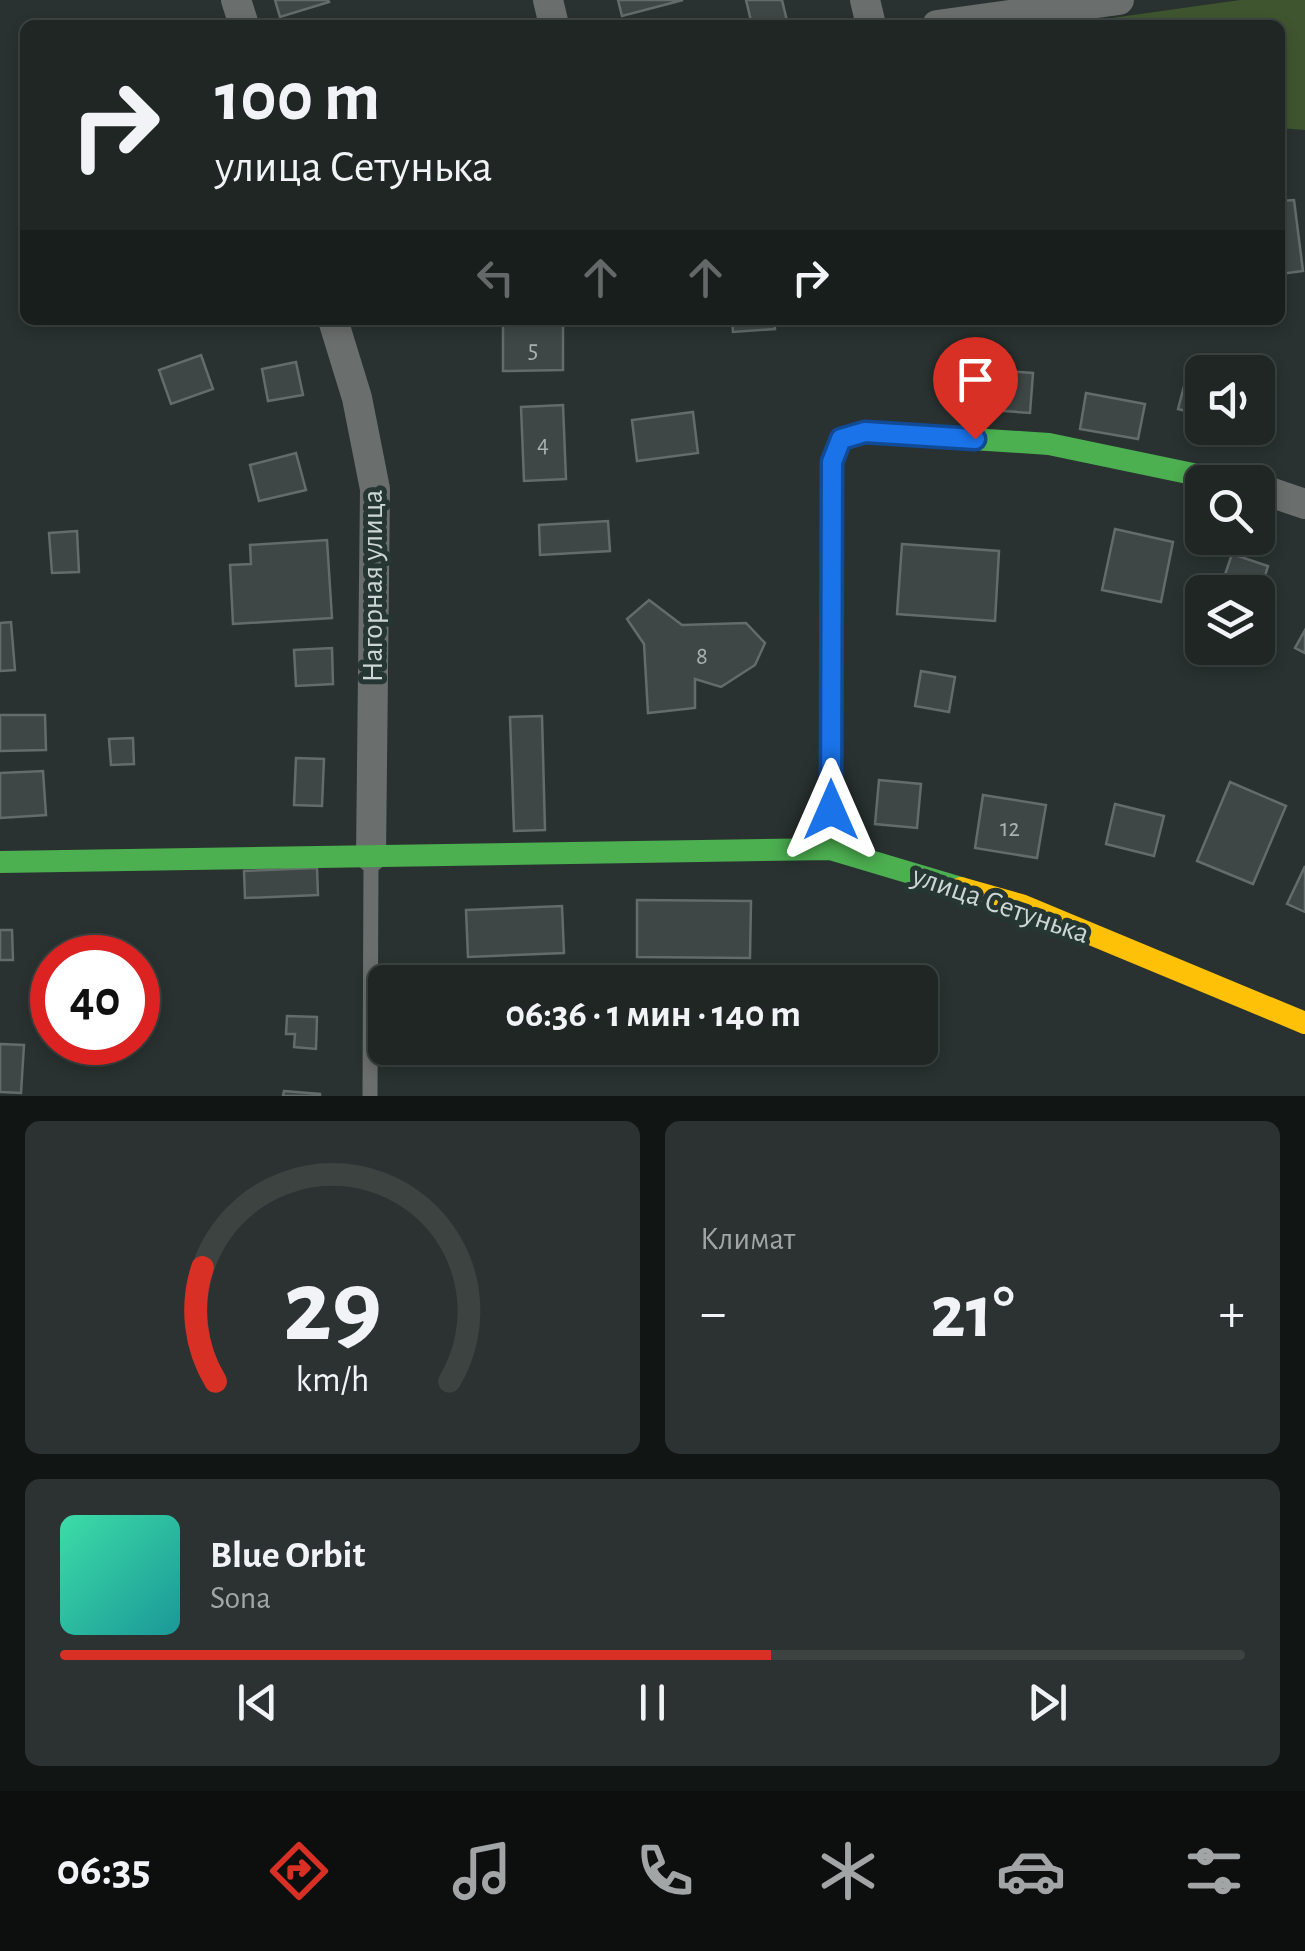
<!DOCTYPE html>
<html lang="ru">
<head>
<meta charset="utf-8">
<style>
	body { margin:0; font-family:"Alegreya Sans",sans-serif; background:#2c3231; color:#f1f3f6; height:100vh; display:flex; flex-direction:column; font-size:38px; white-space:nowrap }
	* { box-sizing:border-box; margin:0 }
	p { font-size:32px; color:#a1a5a6 }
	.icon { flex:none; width:55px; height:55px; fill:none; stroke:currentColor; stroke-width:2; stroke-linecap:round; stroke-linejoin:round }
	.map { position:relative; height:1096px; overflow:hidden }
	.details { display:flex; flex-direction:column; gap:25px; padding:25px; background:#111514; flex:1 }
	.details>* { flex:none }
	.guide { position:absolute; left:20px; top:20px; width:1265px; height:305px; border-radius:15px; box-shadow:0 5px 15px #0003,0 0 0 2px #3c4341; background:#1f2624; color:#f1f3f6; overflow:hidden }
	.fabs { position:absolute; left:1185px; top:355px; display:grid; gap:20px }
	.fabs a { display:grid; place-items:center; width:90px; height:90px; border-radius:15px; background:#1f2624; box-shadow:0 5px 15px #0003,0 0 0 2px #3c4341; font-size:50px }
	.speed { position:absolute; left:30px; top:935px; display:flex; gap:20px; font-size:50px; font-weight:700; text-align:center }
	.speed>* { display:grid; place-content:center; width:130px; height:130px; border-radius:50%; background:#1f2624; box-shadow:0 5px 15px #0003,0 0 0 2px #3c4341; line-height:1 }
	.speed .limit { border:15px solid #d22; background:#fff; color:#111 }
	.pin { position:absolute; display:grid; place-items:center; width:85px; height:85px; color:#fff; margin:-102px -42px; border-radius:50% 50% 50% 0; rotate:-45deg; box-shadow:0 0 10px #0007 }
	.pin .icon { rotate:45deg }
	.me { position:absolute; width:110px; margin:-55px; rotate:0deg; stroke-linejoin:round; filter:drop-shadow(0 0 8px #0008) }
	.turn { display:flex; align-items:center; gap:35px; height:210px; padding:0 30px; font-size:45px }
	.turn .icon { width:130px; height:130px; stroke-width:2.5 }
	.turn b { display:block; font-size:70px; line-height:85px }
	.lanes { display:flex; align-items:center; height:95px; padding:0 30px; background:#0003; justify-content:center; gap:50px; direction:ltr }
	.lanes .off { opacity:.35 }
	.big { font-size:75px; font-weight:700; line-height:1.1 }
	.details .widget { flex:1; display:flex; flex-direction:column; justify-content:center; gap:15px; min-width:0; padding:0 35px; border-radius:15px; background:#2c3231 }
	.details .dial { align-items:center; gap:0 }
	.dial svg { height:260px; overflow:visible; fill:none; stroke:#3c4341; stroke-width:7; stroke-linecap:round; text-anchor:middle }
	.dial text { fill:#f1f3f6; stroke:none }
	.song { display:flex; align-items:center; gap:30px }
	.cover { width:120px; height:120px; border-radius:15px; background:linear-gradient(135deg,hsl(160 70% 55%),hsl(180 70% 35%)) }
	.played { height:10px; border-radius:5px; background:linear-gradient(90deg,#d93025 60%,#3c4341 60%) }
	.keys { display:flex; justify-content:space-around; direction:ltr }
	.heat { display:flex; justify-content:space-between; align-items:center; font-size:55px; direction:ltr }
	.details .tiles { flex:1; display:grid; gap:25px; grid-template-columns:1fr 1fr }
	.widget:last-child { grid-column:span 2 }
	.trip { position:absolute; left:368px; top:965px; width:570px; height:100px; border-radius:15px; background:#1f2624; box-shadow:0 5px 15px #0003,0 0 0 2px #3c4341; font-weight:700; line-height:100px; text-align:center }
	.tab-bar { display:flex; height:160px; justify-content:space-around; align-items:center; background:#0c0f0e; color:#a1a5a6 }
	.tab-bar .icon { width:70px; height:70px }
	.tab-bar .active { color:#d93025 }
	.tab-bar b { font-size:45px; color:#f1f3f6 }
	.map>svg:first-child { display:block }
	.green { fill:#3f552f }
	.building { fill:#3f4646; stroke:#636b6b; stroke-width:2.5 }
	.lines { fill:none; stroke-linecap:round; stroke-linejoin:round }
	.lane { stroke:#6a6e6c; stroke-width:15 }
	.street { stroke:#6a6e6c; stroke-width:30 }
	.fast { stroke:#4caf50; stroke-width:22 }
	.slow { stroke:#ffc107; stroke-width:22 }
	.route-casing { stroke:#114b97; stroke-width:25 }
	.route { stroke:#1a73e8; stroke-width:18 }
	.labels { text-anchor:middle; stroke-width:10; stroke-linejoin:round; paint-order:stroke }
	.number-label { font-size:25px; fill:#a9b2b0 }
	.street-label { font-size:30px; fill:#ccd6d4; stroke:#253633 }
</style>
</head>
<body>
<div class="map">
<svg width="1305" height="1096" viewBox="0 0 1305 1096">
	<rect width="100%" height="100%" fill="#293230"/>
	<path class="green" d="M1240,0h65v130l-25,-2v-103h-218z"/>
	<g class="building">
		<path d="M275,0h53l1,2 -49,15z"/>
		<path d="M618,0h65l-61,16z"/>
		<path d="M746,0h36l6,25h-36z"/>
		<path d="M1294,200l9,71 -23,3v-73z"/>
		<path d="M732,320h42l1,9 -42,3z"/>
		<path d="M503,325h60v45l-60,1z"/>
		<path d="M201,355l12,34 -42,15 -12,-34z"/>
		<path d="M296,362l7,33 -35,6 -6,-32z"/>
		<path d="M980,369l53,4 -3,40 -53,-4z"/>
		<path d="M1188,371l14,3v41l-24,-6z"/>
		<path d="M1086,393l59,11 -7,35 -58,-10z"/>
		<path d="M563,405l3,74 -42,2 -3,-74z"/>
		<path d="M693,412l5,41 -61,8 -5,-41z"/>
		<path d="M296,453l10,37 -47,11 -9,-36z"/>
		<path d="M608,521l2,30 -70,4 -1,-30z"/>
		<path d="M1115,529l58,13 -12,60 -59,-12z"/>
		<path d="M77,531l2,41 -27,1 -3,-40z"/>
		<path d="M327,540l5,78 -99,6 -3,-59 21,-1 -1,-19z"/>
		<path d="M902,544l97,7 -4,70 -98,-7z"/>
		<path d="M1232,554l36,12 -10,33v-7h-39z"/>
		<path d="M649,600l33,25 64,-2 19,20 -10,22 -34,22 -26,-8v29l-47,5 -4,-69 -17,-25z"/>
		<path d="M11,622l4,48 -15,1v-48z"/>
		<path d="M1305,630v23l-10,-5z"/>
		<path d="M332,648l1,36 -37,2 -2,-36z"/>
		<path d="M921,671l34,6 -6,35 -34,-6z"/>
		<path d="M0,715h45l1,35 -46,1z"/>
		<path d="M542,716l3,114 -31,1 -4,-114z"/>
		<path d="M133,738l1,26 -23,1 -2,-26z"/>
		<path d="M296,758l28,1 -2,47 -28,-1z"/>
		<path d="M43,771l3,44 -46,3v-45z"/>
		<path d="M879,780l42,4 -4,44 -42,-4z"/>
		<path d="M1230,782l56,24 -33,78 -56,-23z"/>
		<path d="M983,795l63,10 -9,53 -62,-10z"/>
		<path d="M1115,804l49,12 -10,40 -48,-12z"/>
		<path d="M1305,866v46l-18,-8z"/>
		<path d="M317,868l1,27 -73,3 -1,-27z"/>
		<path d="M637,900l114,1 -1,57 -113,-1z"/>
		<path d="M562,906l2,47 -96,4 -2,-47z"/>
		<path d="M0,930h12l1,30h-13z"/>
		<path d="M138,972h7l-1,27h-6z"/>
		<path d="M287,1016l30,1 -1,32 -22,-2 1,-13h-9z"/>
		<path d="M0,1044l24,1 -3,48 -21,-1z"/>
		<path d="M284,1091l36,3v2h-37z"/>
	</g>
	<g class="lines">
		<path class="lane" d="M370,1096l1,-235"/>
		<g class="street">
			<path d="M236,0l8,25"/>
			<path d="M548,0l6,25"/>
			<path d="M865,0l6,25"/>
			<path d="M937,25l182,-25"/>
			<path d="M333,320l24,78 18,91 -4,368"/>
			<path d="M1258,488l47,16"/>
		</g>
		<g class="fast">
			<path d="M830,849l3,-387 8,-23 24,-7 184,12 182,38"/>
			<path d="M0,862l830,-13 131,39"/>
		</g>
		<path class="slow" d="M961,888l60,17 284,118"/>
	</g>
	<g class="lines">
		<defs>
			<path id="route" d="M831,810l1,-348 9,-23 24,-7 110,7"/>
		</defs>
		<use href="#route" class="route-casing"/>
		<use href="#route" class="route"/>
	</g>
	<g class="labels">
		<g class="number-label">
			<text x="533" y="357">5</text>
			<text x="543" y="452">4</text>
			<text x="702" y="664">8</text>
			<text x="1010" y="836">12</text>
		</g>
		<g class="street-label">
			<text transform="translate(372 586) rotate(-90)" y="10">Нагорная улица</text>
			<text transform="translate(1001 904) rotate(19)" y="10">улица Сетунька</text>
		</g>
	</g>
</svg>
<div class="fabs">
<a><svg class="icon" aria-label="sound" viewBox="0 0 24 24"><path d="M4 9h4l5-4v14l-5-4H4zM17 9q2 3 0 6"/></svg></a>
<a><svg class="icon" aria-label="search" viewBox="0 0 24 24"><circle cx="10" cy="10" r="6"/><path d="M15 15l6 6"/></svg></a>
<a><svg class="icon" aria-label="layers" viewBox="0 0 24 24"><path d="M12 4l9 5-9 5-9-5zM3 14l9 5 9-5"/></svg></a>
</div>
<div class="speed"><div class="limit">40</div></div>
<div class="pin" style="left:975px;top:439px;background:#d93025"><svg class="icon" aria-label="arrive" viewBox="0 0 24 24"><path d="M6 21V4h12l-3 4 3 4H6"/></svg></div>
<svg class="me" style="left:831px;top:810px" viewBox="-20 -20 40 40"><path d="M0-17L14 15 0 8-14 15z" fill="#1a73e8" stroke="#fff" stroke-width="4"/></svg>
<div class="trip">06:36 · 1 мин · 140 m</div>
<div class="guide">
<div class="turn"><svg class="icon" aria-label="right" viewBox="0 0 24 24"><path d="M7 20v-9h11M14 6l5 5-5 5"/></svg><div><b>100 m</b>улица Сетунька</div></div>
<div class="lanes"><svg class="icon off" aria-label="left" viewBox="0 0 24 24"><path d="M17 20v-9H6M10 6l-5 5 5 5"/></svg><svg class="icon off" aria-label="ahead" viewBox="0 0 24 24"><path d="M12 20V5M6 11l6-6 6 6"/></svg><svg class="icon off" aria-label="ahead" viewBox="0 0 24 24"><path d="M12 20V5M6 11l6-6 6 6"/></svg><svg class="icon" aria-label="right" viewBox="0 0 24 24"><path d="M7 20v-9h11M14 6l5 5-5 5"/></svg></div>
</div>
</div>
<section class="details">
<div class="tiles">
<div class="widget dial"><svg viewBox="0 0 100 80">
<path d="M14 69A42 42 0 1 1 86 69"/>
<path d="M14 69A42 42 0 0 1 10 34" stroke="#d93025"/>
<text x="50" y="56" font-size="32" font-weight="700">29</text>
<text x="50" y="72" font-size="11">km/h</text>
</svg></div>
<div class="widget"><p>Климат</p>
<div class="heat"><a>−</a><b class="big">21°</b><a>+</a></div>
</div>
<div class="widget">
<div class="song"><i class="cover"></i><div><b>Blue Orbit</b><p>Sona</p></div></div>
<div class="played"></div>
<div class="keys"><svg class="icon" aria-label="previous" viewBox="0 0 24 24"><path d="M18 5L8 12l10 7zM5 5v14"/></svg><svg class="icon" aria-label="pause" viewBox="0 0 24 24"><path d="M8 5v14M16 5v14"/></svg><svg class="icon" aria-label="next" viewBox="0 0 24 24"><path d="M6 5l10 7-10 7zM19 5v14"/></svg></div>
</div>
</div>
</section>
<nav class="tab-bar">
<b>06:35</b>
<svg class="icon active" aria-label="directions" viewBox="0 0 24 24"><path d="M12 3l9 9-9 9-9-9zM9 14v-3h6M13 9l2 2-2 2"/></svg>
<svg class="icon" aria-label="music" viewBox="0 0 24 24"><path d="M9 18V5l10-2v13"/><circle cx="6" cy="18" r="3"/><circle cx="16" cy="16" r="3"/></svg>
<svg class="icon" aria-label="phone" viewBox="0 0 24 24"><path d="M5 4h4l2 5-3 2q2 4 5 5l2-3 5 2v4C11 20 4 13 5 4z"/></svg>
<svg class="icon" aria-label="climate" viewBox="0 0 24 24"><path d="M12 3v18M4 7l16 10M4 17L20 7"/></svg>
<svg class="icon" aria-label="car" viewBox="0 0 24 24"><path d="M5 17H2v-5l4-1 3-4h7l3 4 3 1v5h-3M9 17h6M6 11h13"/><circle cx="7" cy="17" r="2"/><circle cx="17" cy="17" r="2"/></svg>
<svg class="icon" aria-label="filters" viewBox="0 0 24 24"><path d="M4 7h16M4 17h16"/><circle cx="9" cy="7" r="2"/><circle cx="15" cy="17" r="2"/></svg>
</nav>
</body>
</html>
